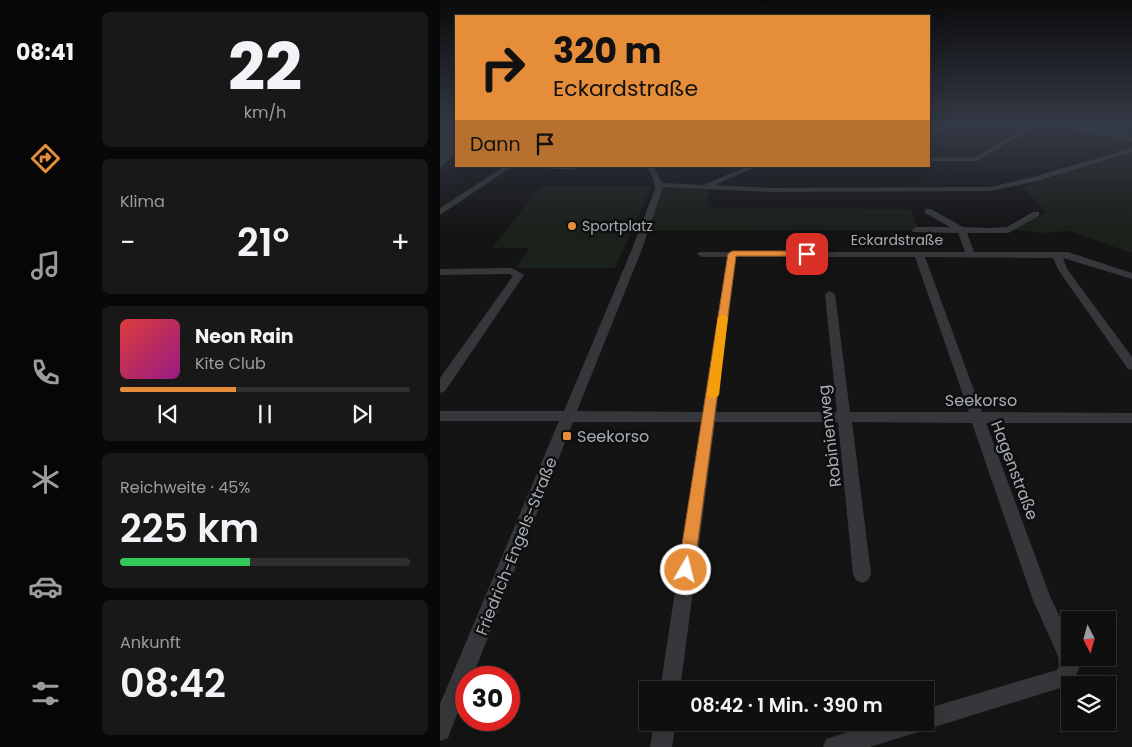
<!DOCTYPE html>
<html lang="de">
<head>
<meta charset="utf-8">
<style>
	body { margin:0; font-family:Poppins,sans-serif; background:#181819; color:#f1f3f6; height:100vh; display:flex; flex-direction:column; font-size:19px; white-space:nowrap }
	* { box-sizing:border-box; margin:0 }
	p { font-size:16px; color:#9b9c9f }
	.icon { flex:none; width:28px; height:28px; fill:none; stroke:currentColor; stroke-width:2; stroke-linecap:round; stroke-linejoin:round }
	.map { position:relative; flex:1; overflow:hidden }
	.side { display:flex; flex-direction:column; gap:12px; padding:12px; background:#080809; width:350px }
	.side>* { flex:none }
	.hud { position:absolute; left:15px; top:15px; width:475px; height:152px; border-radius:0px; box-shadow:0 5px 20px #0002,0 0 0 1px #2f2f30; background:#e68d3a; color:#111; overflow:hidden }
	.needle { width:32px; rotate:174deg }
	.tools { position:absolute; left:621px; top:611px; display:grid; gap:10px }
	.tools a { display:grid; place-items:center; width:55px; height:55px; border-radius:0px; background:#0f0f10; box-shadow:0 5px 20px #0002,0 0 0 1px #2f2f30; font-size:25px }
	.speed { position:absolute; left:15px; top:666px; display:flex; gap:10px; font-size:25px; font-weight:700; text-align:center }
	.speed>* { display:grid; place-content:center; width:65px; height:65px; border-radius:50%; background:#0f0f10; box-shadow:0 5px 20px #0002,0 0 0 1px #2f2f30; line-height:1 }
	.speed .limit { border:8px solid #d22; background:#fff; color:#111 }
	.pin { position:absolute; display:grid; place-items:center; width:42px; height:42px; color:#fff; margin:-21px; border-radius:10px; box-shadow:0 2px 8px #0006 }
	.me { position:absolute; width:55px; margin:-28px; rotate:8deg; stroke-linejoin:round; filter:drop-shadow(0 0 4px #0008) }
	.turn { display:flex; align-items:center; gap:18px; height:105px; padding:0 15px; font-size:22px }
	.turn .icon { width:65px; height:65px; stroke-width:2.5 }
	.turn b { display:block; font-size:35px; line-height:42px }
	.then { display:flex; align-items:center; height:48px; padding:0 15px; background:#0003; gap:10px; font-size:19px }
	.big { font-size:38px; font-weight:600; line-height:1.1 }
	.side .widget { flex:1; display:flex; flex-direction:column; justify-content:center; gap:8px; min-width:0; padding:0 18px; border-radius:8px; background:#181819 }
	.side .dial { align-items:center; gap:0 }
	.dial b { font-size:65px; line-height:1 }
	.song { display:flex; align-items:center; gap:15px }
	.cover { width:60px; height:60px; border-radius:8px; background:linear-gradient(135deg,hsl(0 70% 55%),hsl(310 70% 35%)) }
	.played { height:5px; border-radius:2px; background:linear-gradient(90deg,#e68d3a 40%,#2f2f30 40%) }
	.keys { display:flex; justify-content:space-around; direction:ltr }
	.heat { display:flex; justify-content:space-between; align-items:center; font-size:28px; direction:ltr }
	.charge { height:8px; border-radius:4px; background:linear-gradient(90deg,#34c759 45%,#2f2f30 0) }
	.trip { position:absolute; left:199px; top:681px; width:295px; height:50px; border-radius:0px; background:#0f0f10; box-shadow:0 5px 20px #0002,0 0 0 1px #2f2f30; font-weight:600; line-height:50px; text-align:center }
	main { display:flex; flex:1; min-height:0 }
	.menu { display:flex; flex-direction:column; width:90px; justify-content:space-around; align-items:center; background:#060606; color:#9b9c9f }
	.menu .icon { width:35px; height:35px }
	.menu .active { color:#e68d3a }
	.menu b { font-size:22px; color:#f1f3f6 }
	.map>svg:first-child { display:block }
	.green { fill:#1a201a }
	.water { fill:#2b3538 }
	.lines { fill:none; stroke-linecap:round; stroke-linejoin:round }
	.minor { fill:#35373a; fill-rule:evenodd }
	.route { fill:#e68d3a; stroke:#965c26 }
	.slow { fill:#f59e0b }
	.poi-dot { fill:#e68d3a; stroke:#0f0f10; stroke-width:2 }
	.labels { text-anchor:middle; stroke-width:5; stroke-linejoin:round; paint-order:stroke }
	.far-poi-label { font-size:14px; fill:#a6adb5; stroke:#0f0f10; text-anchor:start }
	.far-street-label { font-size:14px; fill:#a6adb5; stroke:#0f0f10 }
	.street-label { font-size:16px; fill:#a6adb5; stroke:#0f0f10 }
	.poi-label { font-size:16px; fill:#a6adb5; stroke:#0f0f10; text-anchor:start }
</style>
</head>
<body>
<main>
<nav class="menu">
<b>08:41</b>
<svg class="icon active" aria-label="directions" viewBox="0 0 24 24"><path d="M12 3l9 9-9 9-9-9zM9 14v-3h6M13 9l2 2-2 2"/></svg>
<svg class="icon" aria-label="music" viewBox="0 0 24 24"><path d="M9 18V5l10-2v13"/><circle cx="6" cy="18" r="3"/><circle cx="16" cy="16" r="3"/></svg>
<svg class="icon" aria-label="phone" viewBox="0 0 24 24"><path d="M5 4h4l2 5-3 2q2 4 5 5l2-3 5 2v4C11 20 4 13 5 4z"/></svg>
<svg class="icon" aria-label="climate" viewBox="0 0 24 24"><path d="M12 3v18M4 7l16 10M4 17L20 7"/></svg>
<svg class="icon" aria-label="car" viewBox="0 0 24 24"><path d="M5 17H2v-5l4-1 3-4h7l3 4 3 1v5h-3M9 17h6M6 11h13"/><circle cx="7" cy="17" r="2"/><circle cx="17" cy="17" r="2"/></svg>
<svg class="icon" aria-label="filters" viewBox="0 0 24 24"><path d="M4 7h16M4 17h16"/><circle cx="9" cy="7" r="2"/><circle cx="15" cy="17" r="2"/></svg>
</nav>
<section class="side">
<div class="widget dial"><b>22</b><p>km/h</p></div>
<div class="widget"><p>Klima</p>
<div class="heat"><a>−</a><b class="big">21°</b><a>+</a></div>
</div>
<div class="widget">
<div class="song"><i class="cover"></i><div><b>Neon Rain</b><p>Kite Club</p></div></div>
<div class="played"></div>
<div class="keys"><svg class="icon" aria-label="previous" viewBox="0 0 24 24"><path d="M18 5L8 12l10 7zM5 5v14"/></svg><svg class="icon" aria-label="pause" viewBox="0 0 24 24"><path d="M8 5v14M16 5v14"/></svg><svg class="icon" aria-label="next" viewBox="0 0 24 24"><path d="M6 5l10 7-10 7zM19 5v14"/></svg></div>
</div>
<div class="widget"><p>Reichweite · 45%</p><b class="big">225 km</b><div class="charge"></div></div>
<div class="widget"><p>Ankunft</p><b class="big">08:42</b></div>
</section>
<div class="map">
<svg width="692" height="747" viewBox="0 0 692 747">
	<rect width="100%" height="100%" fill="#141415"/>
	<g class="green">
		<path d="M618,125h74v14z"/>
		<path d="M692,152v101l-64,-22 -23,2 -33,-3 34,-18 -24,-25z"/>
		<path d="M101,186h111l-37,82h-100l14,-20h-37z"/>
		<path d="M224,186l45,2 -3,16 6,4 199,1 8,21h-273z"/>
	</g>
	<path class="water" d="M0,125h16c0,24 3,27 -16,43z"/>
	<g class="lines">
		<g class="minor">
			<path d="M505,125h7l-23,12v-4z"/>
			<path d="M590,125h7l-60,36h-48v-4l45,1z"/>
			<path d="M615,125h11l66,12v4z"/>
			<path d="M692,148v4l-94,29 -48,10 -218,1 -109,-5 -21,62 -65,162 126,1 24,-155h-25l-5,-3 2,-2h266l-7,-19 -45,-1 -1,-2 4,-3h34l-25,-14v-4h6l32,18 26,1 18,-1 26,-15h6v4l-31,17h-41l7,19h94l64,21v6l-69,-21 4,11 65,88v13l-4,-1 -69,-98 -6,-13 -128,-1 57,155 150,1v10h-146l64,173 20,42v20h8l1,11 -9,16 -200,62h-47l3,-8 53,-17h46v-13l132,-39 2,-4 -1,-10 -25,-56 -61,-177 -120,-1 19,152 -3,6 -6,3 -6,-3 -3,-6 -15,-152h-123l-35,268h-20l41,-268h-128l-101,256h-6v13l-18,47 -8,3v-37l119,-283h-119v-10h124l68,-162 23,-60 -1,-9 -7,-14h7l8,17 41,2 45,-19h10l-43,19 57,3 218,-1 43,-10zM296,257h179l54,155h-119l-15,-118 -5,-3 -5,3 12,118h-121z"/>
			<path d="M65,166h8l-73,49v-7z"/>
			<path d="M101,166h36l2,2 -4,2 -31,-2z"/>
			<path d="M417,166h8l-5,3z"/>
			<path d="M72,268l12,7 -79,116 -5,2v-15l73,-102 -3,-2 -70,1v-6z"/>
			<path d="M214,722h22l-4,25h-22z"/>
		</g>
	</g>
	<linearGradient id="sky" x2="0" y2="1"><stop stop-color="#0b0b0c"/><stop offset="0.55" stop-color="#343a46"/><stop offset="1" stop-color="#343a46" stop-opacity="0"/></linearGradient>
	<rect width="692" height="229" fill="url(#sky)"/>
	<path class="route" d="M367,251l3,1v4h-74l-42,314 -2,6 -6,2 -5,-2 -3,-6 50,-316 4,-3z"/>
	<path class="slow" d="M283,314l5,3 -9,78 -6,4 -6,-4 11,-78z"/>
	<g class="poi-dot">
		<circle cx="132" cy="226" r="5"/>
		<rect x="122" y="431" width="10" height="10" rx="2.5"/>
	</g>
	<g class="labels">
		<g class="far-poi-label">
			<text x="142" y="231">Sportplatz</text>
		</g>
		<g class="far-street-label">
			<text x="457" y="245">Eckardstraße</text>
		</g>
		<g class="street-label">
			<text x="541" y="406">Seekorso</text>
			<text transform="translate(389 436) rotate(-97)" y="6">Robinienweg</text>
			<text transform="translate(575 470) rotate(69)" y="6">Hagenstraße</text>
			<text transform="translate(76 546) rotate(-68)" y="6">Friedrich-Engels-Straße</text>
		</g>
		<g class="poi-label">
			<text x="137" y="442">Seekorso</text>
		</g>
	</g>
</svg>
<div class="tools">
<a><svg class="needle" viewBox="-14 -14 28 28"><path d="M0-13l5 13h-10z" fill="#e53935"/><path d="M0 13l5-13h-10z" fill="#9b9c9f"/></svg></a>
<a><svg class="icon" aria-label="layers" viewBox="0 0 24 24"><path d="M12 4l9 5-9 5-9-5zM3 14l9 5 9-5"/></svg></a>
</div>
<div class="speed"><div class="limit">30</div></div>
<div class="pin" style="left:367px;top:254px;background:#d93025"><svg class="icon" aria-label="arrive" viewBox="0 0 24 24"><path d="M6 21V4h12l-3 4 3 4H6"/></svg></div>
<svg class="me" style="left:246px;top:570px" viewBox="-20 -20 40 40"><circle r="17" fill="#e68d3a" stroke="#fff" stroke-width="3"/><path d="M0-11L8 9 0 5-8 9z" fill="#fff"/></svg>
<div class="trip">08:42 · 1 Min. · 390 m</div>
<div class="hud">
<div class="turn"><svg class="icon" aria-label="right" viewBox="0 0 24 24"><path d="M7 20v-9h11M14 6l5 5-5 5"/></svg><div><b>320 m</b>Eckardstraße</div></div>
<div class="then">Dann<svg class="icon" aria-label="arrive" viewBox="0 0 24 24"><path d="M6 21V4h12l-3 4 3 4H6"/></svg></div>
</div>
</div>
</main>
</body>
</html>
